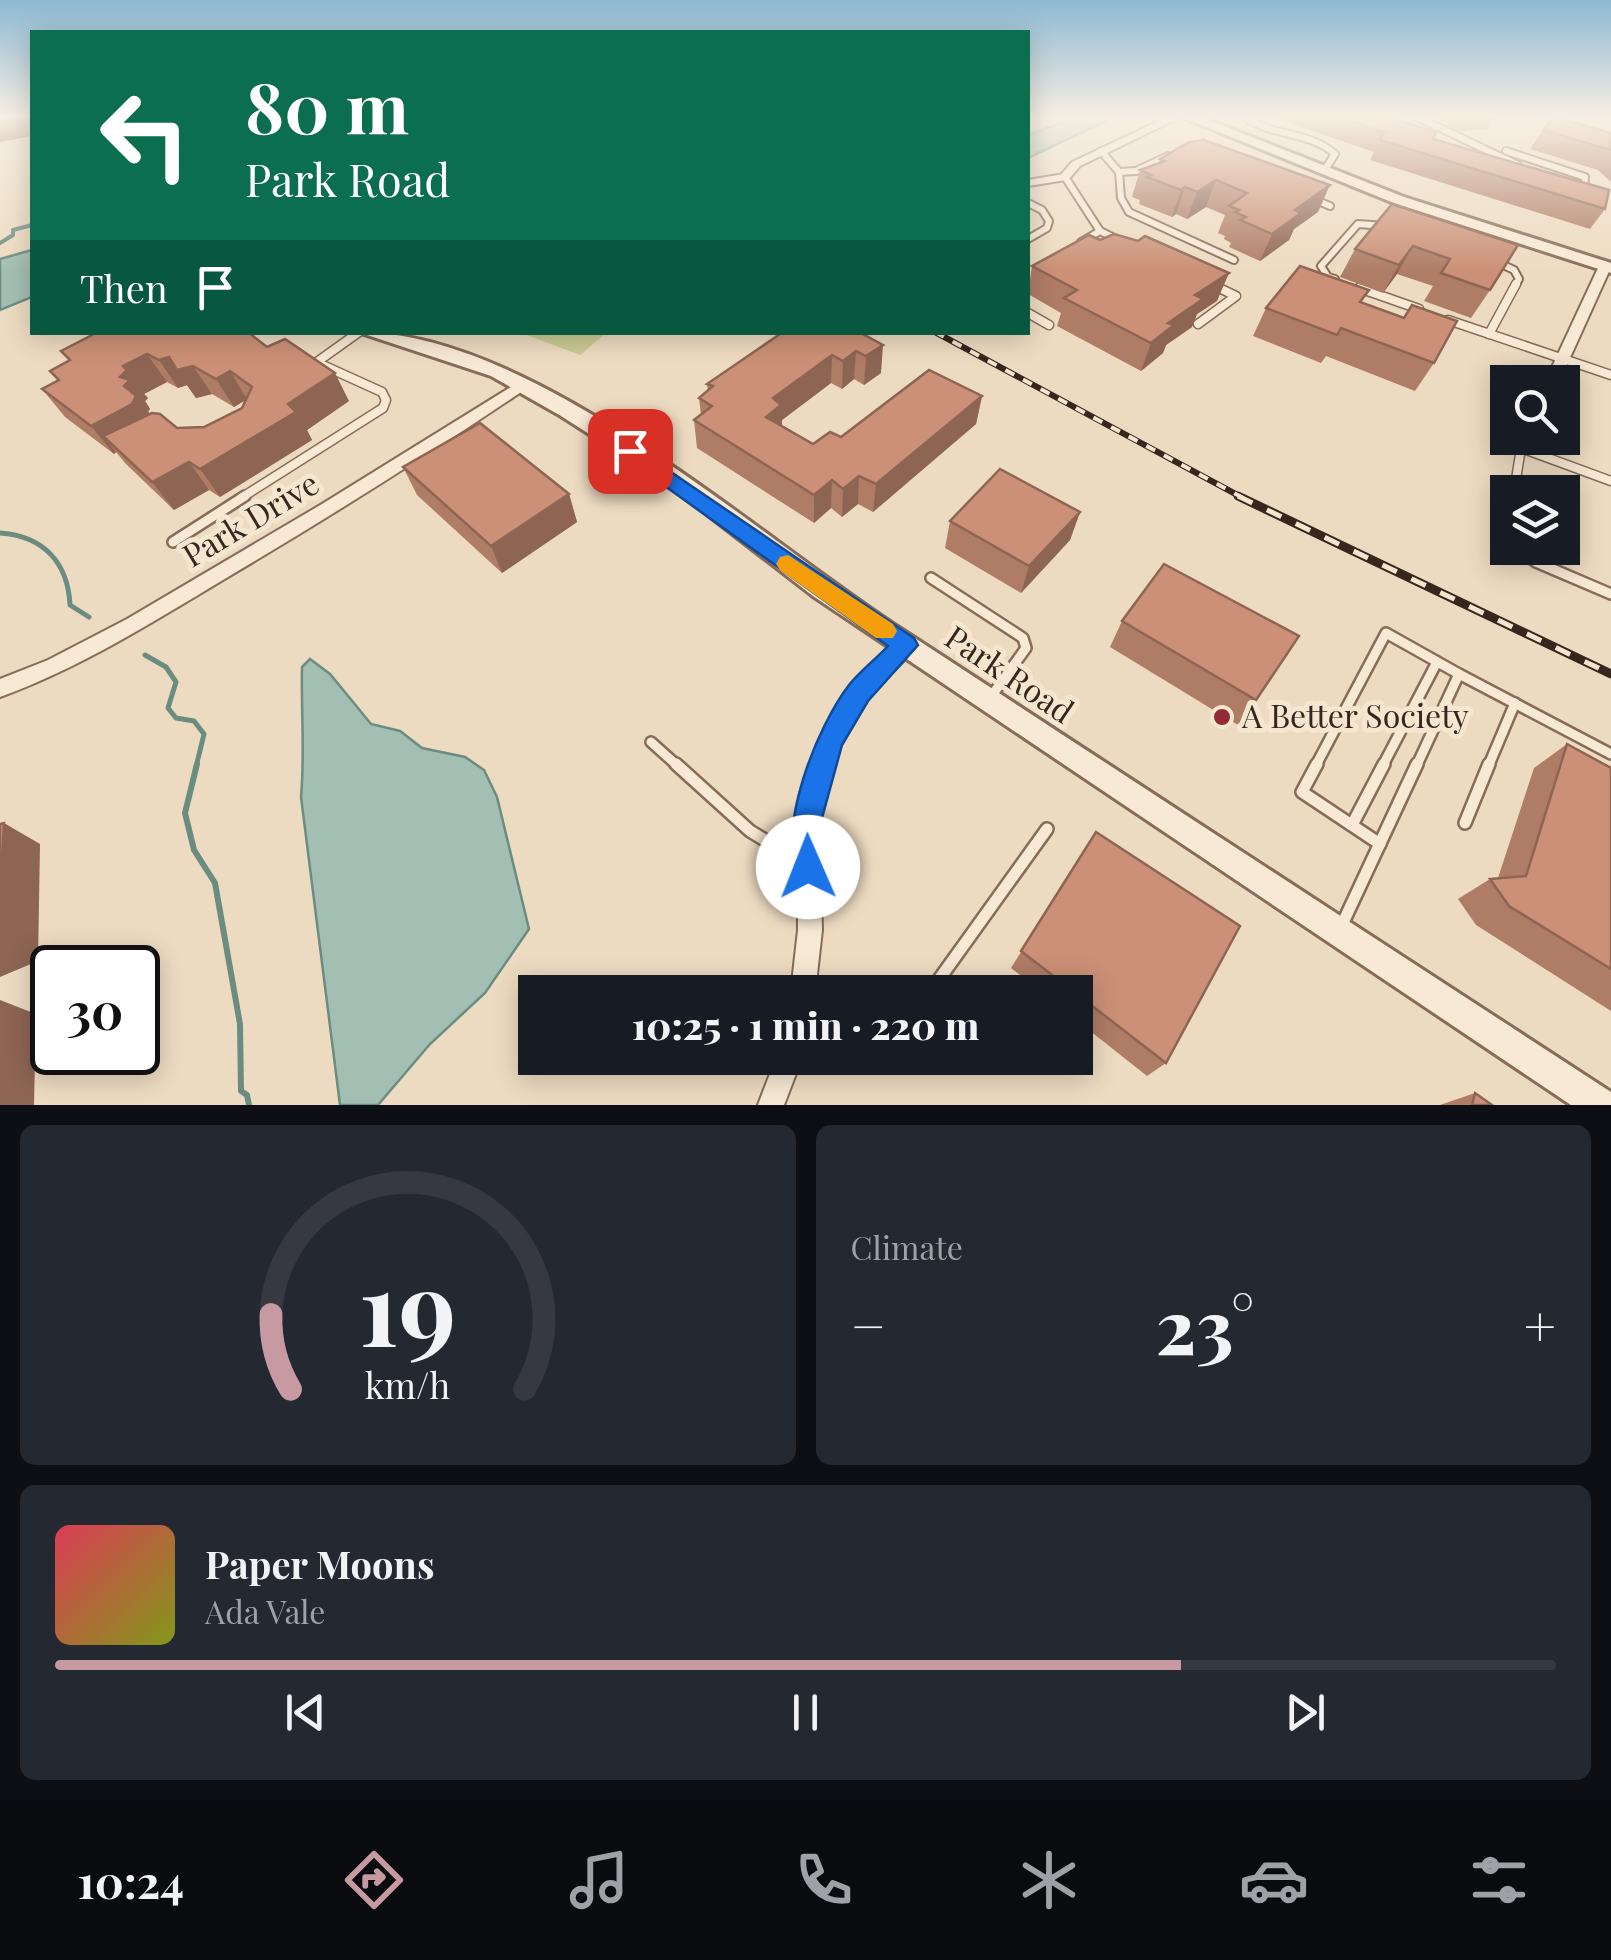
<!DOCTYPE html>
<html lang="en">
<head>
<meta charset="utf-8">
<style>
	body { margin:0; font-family:"Playfair Display",serif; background:#242831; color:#f1f3f6; height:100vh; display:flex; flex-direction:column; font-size:38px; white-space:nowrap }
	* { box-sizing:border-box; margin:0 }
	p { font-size:32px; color:#9ea1a6 }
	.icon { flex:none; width:55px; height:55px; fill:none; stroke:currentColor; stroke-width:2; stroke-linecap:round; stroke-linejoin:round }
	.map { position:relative; height:1105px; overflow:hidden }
	.details { display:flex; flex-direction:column; gap:20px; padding:20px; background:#0d0f14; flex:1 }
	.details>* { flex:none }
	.banner { position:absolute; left:30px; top:30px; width:1000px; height:305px; border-radius:0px; box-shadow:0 5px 25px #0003; background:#0b6e4f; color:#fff; overflow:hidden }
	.controls { position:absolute; left:1490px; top:365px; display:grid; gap:20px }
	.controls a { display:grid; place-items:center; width:90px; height:90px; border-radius:0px; background:#171b24; box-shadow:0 5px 25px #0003; font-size:50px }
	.speed { position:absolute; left:30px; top:945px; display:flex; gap:20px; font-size:50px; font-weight:700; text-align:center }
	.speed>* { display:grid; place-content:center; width:130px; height:130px; border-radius:50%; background:#171b24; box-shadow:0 5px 25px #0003; line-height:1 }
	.speed .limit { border:5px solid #111; border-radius:15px; background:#fff; color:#111 }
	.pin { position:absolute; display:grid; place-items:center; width:85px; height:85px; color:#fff; margin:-42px; border-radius:20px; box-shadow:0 5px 15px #0006 }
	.me { position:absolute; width:110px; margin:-55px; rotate:359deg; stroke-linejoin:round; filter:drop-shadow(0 0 8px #0008) }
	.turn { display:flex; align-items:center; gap:35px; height:210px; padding:0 50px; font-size:45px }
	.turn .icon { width:130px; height:130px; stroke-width:2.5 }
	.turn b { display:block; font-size:70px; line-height:85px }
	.then { display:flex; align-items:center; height:95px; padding:0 50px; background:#0003; gap:20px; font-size:38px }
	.big { font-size:75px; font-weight:800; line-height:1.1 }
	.details .widget { flex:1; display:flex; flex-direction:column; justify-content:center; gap:15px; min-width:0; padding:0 35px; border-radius:15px; background:#242831 }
	.details .dial { align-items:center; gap:0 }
	.dial svg { height:260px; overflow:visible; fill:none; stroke:#363941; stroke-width:7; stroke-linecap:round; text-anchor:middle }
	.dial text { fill:#f1f3f6; stroke:none }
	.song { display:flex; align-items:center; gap:30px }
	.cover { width:120px; height:120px; border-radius:15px; background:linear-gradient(135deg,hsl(350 70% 55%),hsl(70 70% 35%)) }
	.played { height:10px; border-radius:5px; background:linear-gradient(90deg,#c799a0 75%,#363941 75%) }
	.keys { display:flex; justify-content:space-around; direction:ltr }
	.heat { display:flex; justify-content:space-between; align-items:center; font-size:55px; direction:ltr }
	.details .tiles { flex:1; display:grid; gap:20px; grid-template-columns:1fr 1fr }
	.widget:last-child { grid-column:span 2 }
	.trip { position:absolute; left:518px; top:975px; width:575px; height:100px; border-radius:0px; background:#171b24; box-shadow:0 5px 25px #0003; font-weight:800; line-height:100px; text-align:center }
	.tab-bar { display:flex; height:160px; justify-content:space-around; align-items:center; background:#090b0e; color:#9ea1a6 }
	.tab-bar .icon { width:70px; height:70px }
	.tab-bar .on { color:#c799a0 }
	.tab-bar b { font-size:45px; color:#f1f3f6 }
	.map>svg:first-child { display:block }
	.green { fill:#cacb95 }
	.water { fill:#a3bfb4; stroke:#6b8d81; stroke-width:2.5 }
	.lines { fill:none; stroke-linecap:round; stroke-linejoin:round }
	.stream-far2 { stroke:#6b8d81; stroke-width:4 }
	.stream-far1 { stroke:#6b8d81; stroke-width:5 }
	.stream { stroke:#6b8d81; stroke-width:6 }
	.service-far3-casing { stroke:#866c59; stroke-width:10 }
	.service-far2-casing { stroke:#866c59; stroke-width:11 }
	.service-far1-casing { stroke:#866c59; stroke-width:14 }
	.service-casing { stroke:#866c59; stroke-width:16 }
	.minor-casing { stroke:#866c59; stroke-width:4 }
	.tertiary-casing { stroke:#866c59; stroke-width:6 }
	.service-far3 { stroke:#f8e9d4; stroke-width:6 }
	.service-far2 { stroke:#f8e9d4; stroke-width:8 }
	.service-far1 { stroke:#f8e9d4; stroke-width:9 }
	.service { stroke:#f8e9d4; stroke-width:11 }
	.minor { fill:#f8e9d4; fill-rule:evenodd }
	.tertiary { fill:#f8e9d4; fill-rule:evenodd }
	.rail-far1-casing { stroke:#36261d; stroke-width:6 }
	.rail-casing { stroke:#36261d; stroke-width:9 }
	.rail-far1 { stroke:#f5e6d0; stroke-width:4; stroke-dasharray:10; stroke-linecap:butt }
	.rail { stroke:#f5e6d0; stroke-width:5; stroke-dasharray:16; stroke-linecap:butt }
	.wall { fill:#af7c66; fill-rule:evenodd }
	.shaded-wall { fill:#8e6553 }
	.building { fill:#cb9077; stroke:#8e6553; stroke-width:2.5 }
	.route { fill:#1a73e8; stroke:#114b97; stroke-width:2.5 }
	.slow { fill:#f59e0b }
	.poi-dot { fill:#942a36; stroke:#f5e6d0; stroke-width:4 }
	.labels { text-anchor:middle; stroke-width:10; stroke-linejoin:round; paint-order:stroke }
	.street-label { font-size:32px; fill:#36261d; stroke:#f5e6d0 }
	.poi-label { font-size:32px; fill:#36261d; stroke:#f5e6d0; text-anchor:start }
</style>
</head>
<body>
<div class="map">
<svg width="1611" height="1105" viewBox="0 0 1611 1105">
	<rect width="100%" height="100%" fill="#eddbc1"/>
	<path class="green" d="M521,333h85l-26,22z"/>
	<g class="water">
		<path d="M1076,117h38l-86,41v-23z"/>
		<path d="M32,250v47l-32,13v-51z"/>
		<path d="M310,659l20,15 41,50 29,7 22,17 43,9 19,13 13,27 32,132 -44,64 -55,51 -52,61h-38l-39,-308c4,-43 0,-86 1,-130z"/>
	</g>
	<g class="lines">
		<path class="stream-far2" d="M0,243l13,-8v-5l19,-5"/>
		<g class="stream-far1">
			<path d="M0,533c44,3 68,30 70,72l19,12"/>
			<path d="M145,655l21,12 10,15 -8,26 8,10 18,3 10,13 -8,33"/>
		</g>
		<path class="stream" d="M197,764l-12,49 9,37 21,33 25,141 1,67 6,4 2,10"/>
		<defs>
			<g id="service-far3">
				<path d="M1245,117c28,20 64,14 90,37l-11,17"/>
				<path d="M1417,117l101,48"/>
				<path d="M1101,151l18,21 2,26 8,14 105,48"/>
				<path d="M1506,151l79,26 -1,12"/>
				<path d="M1119,172l17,-1 32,-15"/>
				<path d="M1028,183l37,-6 35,54 -19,11"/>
				<path d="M1311,198l19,8"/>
				<path d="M1028,203l14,7 7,11 -2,7 -19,11"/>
				<path d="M1100,231l20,10"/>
				<path d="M1495,261l19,9 5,9 -4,7"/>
				<path d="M1335,279l-7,-2 -7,-11 37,-42 27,2"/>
			</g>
			<g id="service-far2">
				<path d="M1359,288l60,21"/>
				<path d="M1028,313l21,12"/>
				<path d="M1448,320l163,55"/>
				<path d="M1198,324l38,-28 -21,-10"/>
				<path d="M1489,334l27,-50"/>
				<path d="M317,362l42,-30"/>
				<path d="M1514,492l7,-44 90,33"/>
				<path d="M241,498l142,-90 3,-8 -4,-8 -64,-29"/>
			</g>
			<g id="service-far1">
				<path d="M1508,515v21"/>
				<path d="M173,542l72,-46"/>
				<path d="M1516,548l20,14 75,32"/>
				<path d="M931,578l92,60 3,10 -36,50"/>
				<path d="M651,742l28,25"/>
				<path d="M1315,767l71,-134 73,41"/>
				<path d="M1382,767l55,-105"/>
				<path d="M1416,767l43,-93 152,80"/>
				<path d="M1488,767l27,-64"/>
			</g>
			<g id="service">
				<path d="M676,764l74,67 56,34"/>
				<path d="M1317,764l-15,28 78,52"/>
				<path d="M1465,823l24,-59"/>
				<path d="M1352,825l32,-61"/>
				<path d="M1340,929l77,-165"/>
				<path d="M930,992l117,-163"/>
			</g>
			<g id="minor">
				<path d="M1167,117h14l-101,49 -11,13 -10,-2 13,-15z"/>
				<path d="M1605,262l6,5 -52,115h-14l54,-116z"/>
				<path d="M522,380l5,2v6c-99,67 -201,131 -304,192 -72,43 -143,88 -223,117v-18l48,-19 79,-41 195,-115z"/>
				<path d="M1517,438h16l-6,14h-12l-2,-4z"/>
				<path d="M906,637l7,2 3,6 -3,6 -47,48 -26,46 -21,73 3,112 -7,62h-24l7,-62 -1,-112 23,-76 32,-55 47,-48z"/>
				<path d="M776,1058h26l-18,47h-26z"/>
			</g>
			<g id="tertiary">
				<path d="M1182,117h19l203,80 207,66v10l-217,-70z"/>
				<path d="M358,332c176,0 398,203 543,297 237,155 473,309 710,463v13h-40l-758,-509 -141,-109 -111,-71 -70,-40z"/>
			</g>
		</defs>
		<use href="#service-far3" class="service-far3-casing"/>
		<use href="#service-far2" class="service-far2-casing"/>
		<use href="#service-far1" class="service-far1-casing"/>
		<use href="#service" class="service-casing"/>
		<use href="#minor" class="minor-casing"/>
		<use href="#tertiary" class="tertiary-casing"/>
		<use href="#service-far3" class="service-far3"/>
		<use href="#service-far2" class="service-far2"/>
		<use href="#service-far1" class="service-far1"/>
		<use href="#service" class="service"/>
		<use href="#minor" class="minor"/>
		<use href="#tertiary" class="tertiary"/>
		<defs>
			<path id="rail-far1" d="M935,332l308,166"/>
			<path id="rail" d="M1238,496l373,178"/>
		</defs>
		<use href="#rail-far1" class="rail-far1-casing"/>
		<use href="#rail" class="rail-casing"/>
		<use href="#rail-far1" class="rail-far1"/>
		<use href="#rail" class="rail"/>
	</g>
	<g class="wall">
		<path d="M1272,117h116l45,22 172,70 -15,20 -220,-69 4,-8z"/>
		<path d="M1439,117h56l-7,12 -31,2z"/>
		<path d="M1543,130l68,3v49l-13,-12 -68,-21z"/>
		<path d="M1160,159l158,53 -24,17 -5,11 -29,21 -31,-14 2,-4 -7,-4 1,-3 -7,-3 7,-18 -19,-8 -19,12 -11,-5 -4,3 -33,-13 1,-4 -8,-3 8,-27 19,-7z"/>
		<path d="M1392,204l98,86 -19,28 -47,-17 9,-15 -36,-12 -14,19 -43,-16 15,-28z"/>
		<path d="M1032,266l185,35 -20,13 -5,13 -26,18 -3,8 -22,18 -84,-45 4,-13 -33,-19z"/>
		<path d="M1362,302l72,61 -19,28 -89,-35 -5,7 -68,-27 13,-28z"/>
		<path d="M98,332l251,69 -42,29 5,10 -92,57 -11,-7 -35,20 -48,-46 -10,-12 -2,2 -49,-37 -23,-28 15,-9 -7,-9 19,-11 -8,-9zM167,382l11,6 9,-3 9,13 16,-4 22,13 12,-7 -4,8 -38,19 -27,1 -27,-14 -2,-3 2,-2 -5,-8 3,-3 -4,-4z"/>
		<path d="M859,332l22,41 -17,12 -10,-6 -12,10 -11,-6 -49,37v6l31,18 28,-7 141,-41 -6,28 -103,88 -15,-8 -16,13 -11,-9 -17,15 -117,-75 -3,-28 7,-5 -2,-17 9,-7 -1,-7z"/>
		<path d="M403,467l166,27 8,28 -75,51 -85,-78z"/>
		<path d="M1080,512l-10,28 -49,53 -76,-45 5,-27z"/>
		<path d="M1122,621l134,79 -18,25 -128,-78z"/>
		<path d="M1567,744l44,24v243l-135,-86 -18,-26 32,-20 8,-1 36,-110z"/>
		<path d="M1096,832l70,231 -19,13 -72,-57v-27h-33l-31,-24z"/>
		<path d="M1475,1093l17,12h-53h1z"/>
	</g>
	<g class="shaded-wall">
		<path d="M17,117h15v19l-32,6v-22z"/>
		<path d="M1216,180l-10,27 -19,12 10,-27z"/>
		<path d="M1330,185l-12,27 -24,17 -5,11 -29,21 12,-27 23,-24z"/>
		<path d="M1185,187l-9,27 -4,3 9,-27z"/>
		<path d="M1413,246l-16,28 -14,19 16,-28z"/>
		<path d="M1229,273l-12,28 -20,13 -5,13 -26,18 -3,8 -22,18 10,-28 17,-20 27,-28z"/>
		<path d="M883,345l-2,28 -17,12 2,-29z"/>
		<path d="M856,351l-2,28 -12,10 1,-28z"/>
		<path d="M147,354l20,28 -23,12 4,4 -3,3 5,8 -2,2 9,13 -54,12 13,16 -2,2 -23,-28 33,-40 -4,-9 3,-11z"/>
		<path d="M832,355l-1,28 -49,37v13l-16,-16 7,-19z"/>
		<path d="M169,357l24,9 19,28 -16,4 -9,-13 -9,3 -19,-28z"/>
		<path d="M230,371l17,28 -13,8 -18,-28z"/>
		<path d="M335,373l14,28 -42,29 5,10 -92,57 -20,-28 88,-65z"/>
		<path d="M982,396l-6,28 -103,88 3,-28z"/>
		<path d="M189,462l20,28 -35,20 -22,-28z"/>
		<path d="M859,476l-1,28 -16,13 1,-28z"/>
		<path d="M832,480l-1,28 -17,15v-28z"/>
		<path d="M569,494l8,28 -75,51 -11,-27z"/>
		<path d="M1080,512l-10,28 -49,53 8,-27z"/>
		<path d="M4,823l36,21 -2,117 -38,16v-71z"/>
		<path d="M0,1000l36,14 -2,91h-34z"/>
	</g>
	<g class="building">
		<path d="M1338,117h50l48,15 -3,7 176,51 -4,19 -225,-69 4,-8z"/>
		<path d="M1555,117l56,16v17l-68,-20z"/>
		<path d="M1204,140l126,45 -35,25 6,3 -29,21 -32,-14 6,-3 -11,-5 4,-2 -10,-4 18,-13 -31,-13 -19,12 -12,-5 -4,3 -34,-13 4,-2 -11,-5 25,-9 -5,-2 29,-17z"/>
		<path d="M1392,204l126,41 -28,45 -49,-17 9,-14 -37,-13 -14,19 -44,-16z"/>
		<path d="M1114,234l24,7 7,-5 84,37 -34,22 8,4 -35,24 6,2 -23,18 -87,-45 13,-8 -45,-24 57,-31 11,5z"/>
		<path d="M1300,266l69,24 -9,12 44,16 8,-13 45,16 -23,42 -93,-35 -4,7 -71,-27z"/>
		<path d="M98,332h150l19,15 18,-8 50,34 -47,31 8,8 -96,57 -11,-7 -37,20 -49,-46 49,-23 8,1 17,14 27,-1 38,-19 10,-21 -22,-16 -14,8 -23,-13 -16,4 -8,-13 -10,3 -12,-6 -24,12 4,4 -7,7 10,3 -6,6 12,10 -4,8 -41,22 -49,-37 17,-9 -9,-9 20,-11 -9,-9z"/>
		<path d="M783,332h76l24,13 -17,11 -10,-5 -13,10 -11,-6 -59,43 8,7 -15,12 47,27 17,-12 11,5 88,-67 53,26 -106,88 -17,-8 -16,13 -11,-9 -18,15 -120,-75 18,-14 -13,-8 14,-12 -6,-2z"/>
		<path d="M480,423l89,71 -78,52 -88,-79z"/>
		<path d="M1000,469l80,43 -51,54 -79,-45z"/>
		<path d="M1164,564l135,72 -43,64 -134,-79z"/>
		<path d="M1567,744l44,24v201l-102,-63 -19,-27 36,-3z"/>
		<path d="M4,823l-4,83v-82z"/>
		<path d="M1096,832l144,94 -74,137 -145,-112z"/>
		<path d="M1475,1093l17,12h-20z"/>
	</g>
	<linearGradient id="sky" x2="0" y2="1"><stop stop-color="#8cb8d3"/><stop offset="0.43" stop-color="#f7efe3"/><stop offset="1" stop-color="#f7efe3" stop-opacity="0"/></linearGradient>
	<rect width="1611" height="272" fill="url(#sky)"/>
	<path class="route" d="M630,444l284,194 4,7 -50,56 -26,44 -20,73 1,49 -4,10 -11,4 -10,-4c-21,-51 19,-150 51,-192 11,-14 27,-26 39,-39l-265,-190 -3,-5 3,-5z"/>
	<path class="slow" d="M788,555l105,69 4,7 -4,7h-17l-96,-68 -4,-6 4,-7z"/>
	<circle class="poi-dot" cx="1222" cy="717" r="10"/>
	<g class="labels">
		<g class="street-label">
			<text transform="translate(251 520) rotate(-31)" y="11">Park Drive</text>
			<text transform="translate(1009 675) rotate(34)" y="11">Park Road</text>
		</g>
		<g class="poi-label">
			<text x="1242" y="728">A Better Society</text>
		</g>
	</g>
</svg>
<div class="controls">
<a><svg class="icon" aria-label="search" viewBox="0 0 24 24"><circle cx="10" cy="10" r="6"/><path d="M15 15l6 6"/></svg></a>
<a><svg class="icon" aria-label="layers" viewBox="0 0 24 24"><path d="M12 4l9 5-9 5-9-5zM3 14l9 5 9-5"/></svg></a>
</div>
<div class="speed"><div class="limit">30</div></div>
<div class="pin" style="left:630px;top:451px;background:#d93025"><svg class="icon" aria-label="arrive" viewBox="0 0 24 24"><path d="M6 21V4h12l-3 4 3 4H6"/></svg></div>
<svg class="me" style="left:808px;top:867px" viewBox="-20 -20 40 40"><circle r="19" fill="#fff"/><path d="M0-13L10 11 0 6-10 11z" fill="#1a73e8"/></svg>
<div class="trip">10:25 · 1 min · 220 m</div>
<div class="banner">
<div class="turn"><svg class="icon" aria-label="left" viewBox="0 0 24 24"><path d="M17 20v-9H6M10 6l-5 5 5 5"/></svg><div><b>80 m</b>Park Road</div></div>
<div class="then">Then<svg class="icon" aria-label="arrive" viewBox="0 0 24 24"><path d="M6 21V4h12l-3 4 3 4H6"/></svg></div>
</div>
</div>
<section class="details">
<div class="tiles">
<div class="widget dial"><svg viewBox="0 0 100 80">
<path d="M14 69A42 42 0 1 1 86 69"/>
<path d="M14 69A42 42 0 0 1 8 46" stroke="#c799a0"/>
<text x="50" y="56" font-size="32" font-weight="700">19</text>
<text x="50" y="72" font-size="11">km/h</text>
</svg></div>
<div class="widget"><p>Climate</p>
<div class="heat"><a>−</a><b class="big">23°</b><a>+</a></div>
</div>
<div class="widget">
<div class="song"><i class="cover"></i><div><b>Paper Moons</b><p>Ada Vale</p></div></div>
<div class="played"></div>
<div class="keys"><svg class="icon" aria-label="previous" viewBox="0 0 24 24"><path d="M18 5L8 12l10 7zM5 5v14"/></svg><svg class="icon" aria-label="pause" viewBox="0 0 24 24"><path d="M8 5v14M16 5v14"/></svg><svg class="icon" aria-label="next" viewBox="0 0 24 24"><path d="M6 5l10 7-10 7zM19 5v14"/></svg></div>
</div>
</div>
</section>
<nav class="tab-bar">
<b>10:24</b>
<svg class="icon on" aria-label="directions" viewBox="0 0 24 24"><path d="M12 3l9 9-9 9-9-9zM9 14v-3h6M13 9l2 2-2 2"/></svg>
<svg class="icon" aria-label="music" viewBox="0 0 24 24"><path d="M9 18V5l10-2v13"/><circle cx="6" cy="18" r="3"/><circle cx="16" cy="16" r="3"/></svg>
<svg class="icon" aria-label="phone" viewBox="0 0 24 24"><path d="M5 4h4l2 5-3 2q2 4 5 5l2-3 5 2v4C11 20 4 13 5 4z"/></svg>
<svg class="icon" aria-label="climate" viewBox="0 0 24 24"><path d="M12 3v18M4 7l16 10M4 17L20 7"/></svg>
<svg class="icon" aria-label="car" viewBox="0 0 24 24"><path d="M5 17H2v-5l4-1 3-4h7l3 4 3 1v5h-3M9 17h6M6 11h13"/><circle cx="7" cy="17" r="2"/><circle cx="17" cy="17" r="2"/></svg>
<svg class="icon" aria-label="filters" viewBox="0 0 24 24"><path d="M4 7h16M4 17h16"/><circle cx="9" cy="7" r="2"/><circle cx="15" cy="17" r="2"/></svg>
</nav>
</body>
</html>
